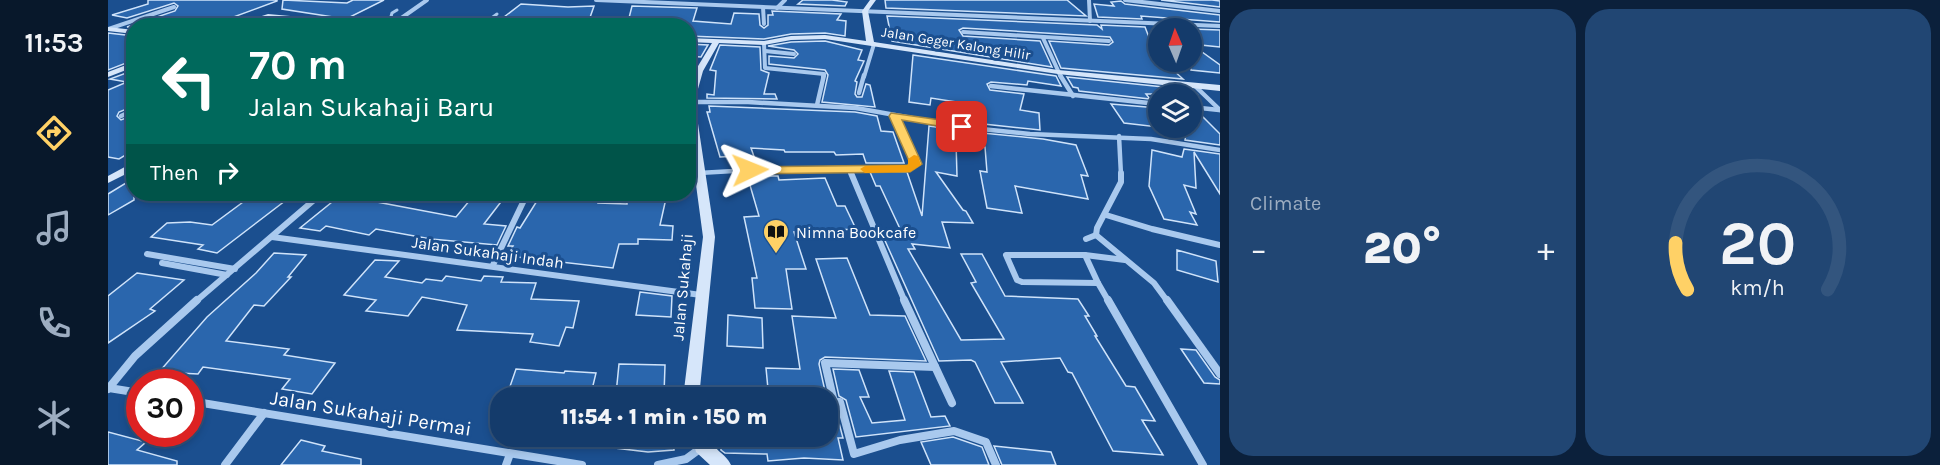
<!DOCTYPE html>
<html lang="en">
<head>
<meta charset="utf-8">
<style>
	body { margin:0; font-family:Karla,sans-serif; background:#214673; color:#f1f3f6; height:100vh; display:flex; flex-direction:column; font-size:22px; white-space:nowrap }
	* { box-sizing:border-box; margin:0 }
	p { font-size:20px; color:#9dadc1 }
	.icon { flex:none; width:33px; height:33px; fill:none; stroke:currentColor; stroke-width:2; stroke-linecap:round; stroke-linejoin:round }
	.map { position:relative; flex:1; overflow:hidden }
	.panel { display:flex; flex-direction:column; gap:9px; padding:9px; background:#0b203b; width:720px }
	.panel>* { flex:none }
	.banner { position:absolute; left:18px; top:18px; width:570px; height:183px; border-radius:24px; box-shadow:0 3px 9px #0003,0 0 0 2px #33557e; background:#00695c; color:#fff; overflow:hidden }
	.needle { width:39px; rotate:358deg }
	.buttons { position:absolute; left:1040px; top:18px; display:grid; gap:12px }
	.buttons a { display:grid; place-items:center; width:54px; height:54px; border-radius:50%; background:#143b6b; box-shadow:0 3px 9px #0003,0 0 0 2px #33557e; font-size:30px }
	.speed { position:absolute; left:18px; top:369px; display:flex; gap:12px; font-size:30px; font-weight:700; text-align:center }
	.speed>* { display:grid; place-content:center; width:78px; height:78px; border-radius:50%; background:#143b6b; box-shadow:0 3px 9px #0003,0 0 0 2px #33557e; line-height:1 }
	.speed .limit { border:9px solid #d22; background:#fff; color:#111 }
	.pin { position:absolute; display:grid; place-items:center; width:51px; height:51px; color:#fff; margin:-26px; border-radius:12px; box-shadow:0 3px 9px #0006 }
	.me { position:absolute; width:66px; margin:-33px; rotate:88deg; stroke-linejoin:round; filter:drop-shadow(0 0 4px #0008) }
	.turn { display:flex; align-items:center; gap:21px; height:126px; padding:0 24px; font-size:27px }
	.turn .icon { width:78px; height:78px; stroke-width:2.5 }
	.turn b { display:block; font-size:42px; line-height:51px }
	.then { display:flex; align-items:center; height:57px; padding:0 24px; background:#0003; gap:12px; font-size:22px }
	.big { font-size:45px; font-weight:800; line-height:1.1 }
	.panel .widget { flex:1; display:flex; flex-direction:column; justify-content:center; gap:9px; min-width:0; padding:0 21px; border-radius:24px; background:#214673 }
	.panel .dial { align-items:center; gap:0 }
	.dial svg { height:156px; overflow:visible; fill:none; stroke:#33557e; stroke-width:7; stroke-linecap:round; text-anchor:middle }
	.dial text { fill:#f1f3f6; stroke:none }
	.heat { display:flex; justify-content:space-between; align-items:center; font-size:33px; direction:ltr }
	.panel .tiles { flex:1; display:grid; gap:9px; grid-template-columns:repeat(2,1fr) }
	.trip { position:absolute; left:382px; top:387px; width:348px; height:60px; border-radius:24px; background:#143b6b; box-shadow:0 3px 9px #0003,0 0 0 2px #33557e; font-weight:800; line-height:60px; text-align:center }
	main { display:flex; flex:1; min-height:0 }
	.menu { display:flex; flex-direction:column; width:108px; justify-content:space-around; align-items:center; background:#08182b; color:#9dadc1 }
	.menu .icon { width:42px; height:42px }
	.menu .current { color:#ffd166 }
	.menu b { font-size:27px; color:#f1f3f6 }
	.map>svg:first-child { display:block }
	.building { fill:#2a66ad; stroke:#cfe3fa; stroke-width:1.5 }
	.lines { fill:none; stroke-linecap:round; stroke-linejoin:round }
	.lane { stroke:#a9c9ee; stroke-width:3 }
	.street-far3 { stroke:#a9c9ee; stroke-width:4 }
	.street-far2 { stroke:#a9c9ee; stroke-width:4.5 }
	.street-far1 { stroke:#a9c9ee; stroke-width:6 }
	.street { stroke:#a9c9ee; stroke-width:8 }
	.secondary { fill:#d6e6fa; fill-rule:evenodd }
	.route { fill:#ffd166; stroke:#a68842; stroke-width:1.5 }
	.slow { fill:#f59e0b }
	.labels { text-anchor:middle; stroke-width:6; stroke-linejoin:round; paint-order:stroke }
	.far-street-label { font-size:14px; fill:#fff; stroke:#1b4f8f }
	.poi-label { font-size:16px; fill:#fff; stroke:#1b4f8f; text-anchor:start }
	.street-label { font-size:16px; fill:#fff; stroke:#1b4f8f }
	.near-street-label { font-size:20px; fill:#fff; stroke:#1b4f8f }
</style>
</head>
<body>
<main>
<nav class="menu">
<b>11:53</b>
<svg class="icon current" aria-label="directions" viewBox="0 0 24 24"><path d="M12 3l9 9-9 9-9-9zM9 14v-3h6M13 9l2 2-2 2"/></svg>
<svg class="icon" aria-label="music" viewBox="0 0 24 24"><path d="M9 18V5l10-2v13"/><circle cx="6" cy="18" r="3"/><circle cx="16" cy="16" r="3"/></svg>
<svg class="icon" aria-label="phone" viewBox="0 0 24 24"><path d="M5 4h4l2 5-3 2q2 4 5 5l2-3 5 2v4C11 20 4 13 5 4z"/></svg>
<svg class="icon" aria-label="climate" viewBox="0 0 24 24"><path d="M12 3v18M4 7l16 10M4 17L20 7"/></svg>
</nav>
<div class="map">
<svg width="1112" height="465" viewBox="0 0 1112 465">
	<rect width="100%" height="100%" fill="#1b4f8f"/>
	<g class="building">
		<path d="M40,0h129v1l-68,25 -82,1 48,-16 3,-5 -4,-3 -47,15 -15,-3 36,-11z"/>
		<path d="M175,0l64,3 6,-3h31l-38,19 -64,-10z"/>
		<path d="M695,0h29l15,2 -2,4 -47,-2z"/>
		<path d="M777,0h182l19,16 -200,-8z"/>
		<path d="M1053,0h51l8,1v6z"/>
		<path d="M1013,1l4,3 95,11v7l-79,-6 1,3 -44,-2 -4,-13 20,2 -3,-4z"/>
		<path d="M413,4l47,3 26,-1 -7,20h-23l-60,-9z"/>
		<path d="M524,6l65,2 -4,13 38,3 3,-11 25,1 1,11 4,3 4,-3v-10h5l-1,-4 69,3 -4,6 9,1 -1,15 -20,-3 -34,1 -27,5 -76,-3v-10h-61z"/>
		<path d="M779,16l210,9 5,4 -1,-4 44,2 7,18 6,1v16h12l11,8 -9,-1 11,10 -122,-11 -12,-27 60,4 4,-3 -3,-5 -147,-9 -4,2 4,6 77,5 12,26 -160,-26z"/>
		<path d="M1083,29l29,1v17l-29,-3z"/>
		<path d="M0,33l26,3v24l-26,10z"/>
		<path d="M717,41l37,9 -4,10 6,1 -9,20 2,1 -2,12 2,3h5l4,-13 4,1 5,22 -53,-5 6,-27 -3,-5 -56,-6v-8l25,2 4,-4 -4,-4 -26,-4 23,-4z"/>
		<path d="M580,44l20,1 -7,12 -13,-1z"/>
		<path d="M1083,44l29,21v8l-29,-3z"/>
		<path d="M612,45l40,2 1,23 8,3 -5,21h11l2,5 -70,-1v-4l7,1 2,-24 -6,-1z"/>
		<path d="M805,55l143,21 5,10 -33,-5 -1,4 -36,-3 -4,2 3,6 34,4 -4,16 19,3 1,17 -84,-9v-19l-25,-4 -1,7 -21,-3z"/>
		<path d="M26,70v36l-15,6 -2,4 4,4 13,-5v35l-15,9 -11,-2v-67l19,-8 -17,-3z"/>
		<path d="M959,77l126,13 4,4h-51l4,5 -71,-8 -1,-3 -5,-1z"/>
		<path d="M1003,104l47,4v19l-34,-4z"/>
		<path d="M601,106l146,6 22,4 4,15 12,1 11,31h-38l-3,-9 -27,1 -2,-3h-49l-1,-2 -33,-2 6,17 -13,1 -3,-10 -21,1 -13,-45h3z"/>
		<path d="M1083,112h7l22,22v11l-35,-5 2,-12h4z"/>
		<path d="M821,126l33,5 81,8 33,6 12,31 -7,-1 7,24 -73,-13 7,27 -35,-5 -7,-37 7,1 -2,-25 -29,-6 1,35 -21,-4 27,38 3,1 7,12 -31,-1 8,26 -38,-4 3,5h-7l53,91 43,-1 -33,-56 5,-1 -15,-28h21l23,42 73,3 11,17h-4l12,20h-2l31,50 9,1 20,34 -13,-1 21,35 -50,-4 -41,-78 -4,-1 -8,-14 -59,4 22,41h-28l-20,-41 -4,-2 -32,1 -57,-127 20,-1 -22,-47h-4l-6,-14h37l15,44z"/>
		<path d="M1076,149l36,5v40l-26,-42 2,36 -12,-3 12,29 -6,-2 7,13 -33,-6 -15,-33 3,-36 30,7z"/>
		<path d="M652,174l1,2h17l1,4 46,-2 12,28h8l11,23 -62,3 12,37h-20l6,40 -37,-1 -3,-30h5l-13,-61 15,-1 -12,-41z"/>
		<path d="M26,178v22l-26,15v-21z"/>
		<path d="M146,194h40l-77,59 -19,-4 5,-4 -52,-8 16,-14 23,-1 22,3z"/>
		<path d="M234,194h20l-6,4 100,19 19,-23h32l-23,30 22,2 -9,19 -66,-6 -55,-10 -7,6 -43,-9 -6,5 -20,-3z"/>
		<path d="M465,194h26l-1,9 29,1v-10h40l-7,31 13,1 -1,14 -34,-1v5h-19l-6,24 -106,-12 6,-10h-5l9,-19 3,1 20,-32 32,3z"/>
		<path d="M1069,250l39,11 2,21 -41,-12z"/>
		<path d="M166,253l32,2 -18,22h3l-27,29 -10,-1 -28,36 63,8 -5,6 51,8 -23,31 -30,-5 8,-10 -87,-12 -5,7 -39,-2 48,-55 49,-44z"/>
		<path d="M739,258l23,57 35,1 21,45 -101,-4 -5,3 -1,4 6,27 -57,-2 -2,-21 34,1 -8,-53 44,2 -20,-59z"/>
		<path d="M267,260l24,1 -14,16 37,6 4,-4 16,2 4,-5 35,5 3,-5 19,1 -2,5 35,1 -5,16 48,2 -6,27 -7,-1 -7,19 -29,-4 3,-8 -76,-4 10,-25 -45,-8 -14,19 -42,-5 10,-11 -32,-5z"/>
		<path d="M29,273l47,7 -34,29 5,2 -47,32v-47z"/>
		<path d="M532,292l32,4 -1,21 -35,-2z"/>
		<path d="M620,315l34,3 1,30 -36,-2z"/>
		<path d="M1073,349l15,1 19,27 5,3v4l-16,-1z"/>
		<path d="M511,364l46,1 -1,30 -48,-1z"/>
		<path d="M408,369l48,4 1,-2 31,2 -6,25h-84z"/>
		<path d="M725,369l26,1 10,27h-9l12,26 33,-3 -16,-49 25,1 17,45 14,-1 5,10 -94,11 -10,-37 -7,-4z"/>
		<path d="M720,407l7,1 8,30h-5l5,22 -39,-2 -36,3 -1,-7 -42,-1 -4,-3 -1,-14h108z"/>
		<path d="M0,432l38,10 -9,8 40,11v4h-69z"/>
		<path d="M491,436h74l1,14 -26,2 -50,-6z"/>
		<path d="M845,437l29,10 7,18h-58l-10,-23z"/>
		<path d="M193,440l24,6 -3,5 39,8v6h-80z"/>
		<path d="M886,446l57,6 5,13h-54z"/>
	</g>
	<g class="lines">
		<g class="lane">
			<path d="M282,20l2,-7 5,-3"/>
			<path d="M374,25l15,-11"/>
		</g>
		<g class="street-far3">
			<path d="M488,0l624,26"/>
			<path d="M981,0l1,21"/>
			<path d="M1017,0l95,11"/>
			<path d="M655,7l1,17"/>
			<path d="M669,8l8,-8"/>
			<path d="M292,19l27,-19"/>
			<path d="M0,29l66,-22"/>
			<path d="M855,32l146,9"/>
			<path d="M935,38l18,39"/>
			<path d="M656,43l1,25 59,6 -1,3"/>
			<path d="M657,51l29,3"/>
			<path d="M756,77l10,-33"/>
		</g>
		<g class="street-far2">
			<path d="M952,75l13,21"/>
			<path d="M883,86l167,18"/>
			<path d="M1087,86l25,24"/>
			<path d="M751,93l5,-18"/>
			<path d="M584,102h56l108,6 106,19 68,7 121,5 69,11"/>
			<path d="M709,105l7,-30"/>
			<path d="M1083,107l28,3"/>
			<path d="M13,116l13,-6"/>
			<path d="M1011,136l2,39"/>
			<path d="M580,161l10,1"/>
			<path d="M742,170l2,5"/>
			<path d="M591,173l69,-4 146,-2 2,-4 -21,-47"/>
		</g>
		<g class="street-far1">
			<path d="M743,173l54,129"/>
			<path d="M998,215l46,14 68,16"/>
			<path d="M988,235l58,48 14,19"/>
			<path d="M988,235l1,-7 24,-46v-9"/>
			<path d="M164,237l429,58"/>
			<path d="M978,239l10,-4"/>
			<path d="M39,254l88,15"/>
			<path d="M977,255l13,28"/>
			<path d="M54,263l65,12"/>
			<path d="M385,265l34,-71"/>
			<path d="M87,302l126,-108"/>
			<path d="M1001,302l-11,-19 -76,-1 -5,-2 -11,-25h79l40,5"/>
		</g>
		<g class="street">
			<path d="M796,300l48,103"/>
			<path d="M1000,300l95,165"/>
			<path d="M1059,300l53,74"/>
			<path d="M1,388l31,5"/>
			<path d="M0,389l27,-33 62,-56"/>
			<path d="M586,392l78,6"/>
			<path d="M82,401l392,64"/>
			<path d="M720,401l12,1 14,52 46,-14 54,-9 32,11 10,23"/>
			<path d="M726,402l-9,-39 110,4"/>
			<path d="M117,465l39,-52"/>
			<path d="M398,465l4,-11"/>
			<path d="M550,465l28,-6 15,-11"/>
		</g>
		<g class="secondary">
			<path d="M762,0h6l-8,11 6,31 184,28 162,15v6l-162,-17 -233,-35 -34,1 -27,5 -45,-2 -16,28 -7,25 1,21 18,120 -16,161h-16l20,-161 -15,-112v-32l7,-22 17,-28 -24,-1v-4l76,3 27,-5 34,-1 41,6 -4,-30z"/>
			<path d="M160,14l89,8 43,-5 91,9h-35l-56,-5 -49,5 -83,-8 -25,8h-12z"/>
			<path d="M0,27l26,3v4l-26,-3z"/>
			<path d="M26,62v5l-26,10v-5z"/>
			<path d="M26,162v8l-26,13v-7z"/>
			<path d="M584,436h17c2,13 17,17 22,29h-21l-14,-13z"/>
		</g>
	</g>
	<path class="route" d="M783,113l71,10 5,4 -5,3 -60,-10 20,44 -12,8 -160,2 -6,-4 6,-3 157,-2 3,-2 -21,-47z"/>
	<path class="slow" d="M806,155l4,1 3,9 -11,7 -45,1 -5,-4 5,-3 43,-1v-6z"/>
	<defs>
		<symbol id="library-pin" viewBox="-11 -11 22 30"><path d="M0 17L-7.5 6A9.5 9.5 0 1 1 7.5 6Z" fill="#ffd166" stroke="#1b4f8f"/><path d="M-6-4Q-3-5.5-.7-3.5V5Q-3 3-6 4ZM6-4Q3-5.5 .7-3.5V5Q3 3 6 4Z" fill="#111"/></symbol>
	</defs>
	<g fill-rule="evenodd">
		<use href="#library-pin" x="653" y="217" width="30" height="40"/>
	</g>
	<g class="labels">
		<g class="far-street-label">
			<text transform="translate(848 43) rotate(9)" y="5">Jalan Geger Kalong Hilir</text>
		</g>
		<g class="poi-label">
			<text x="688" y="238">Nimna Bookcafe</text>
		</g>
		<g class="street-label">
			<text transform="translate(380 252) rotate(8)" y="6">Jalan Sukahaji Indah</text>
			<text transform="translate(574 287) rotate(-85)" y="6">Jalan Sukahaji</text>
		</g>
		<g class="near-street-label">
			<text transform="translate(263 413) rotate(9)" y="7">Jalan Sukahaji Permai</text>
		</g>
	</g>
</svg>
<div class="buttons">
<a><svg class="needle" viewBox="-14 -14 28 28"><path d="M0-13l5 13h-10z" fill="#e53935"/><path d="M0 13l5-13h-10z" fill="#9dadc1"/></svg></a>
<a><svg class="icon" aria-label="layers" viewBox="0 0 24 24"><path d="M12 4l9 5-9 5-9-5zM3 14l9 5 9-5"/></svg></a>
</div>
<div class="speed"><div class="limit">30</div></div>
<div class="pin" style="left:854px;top:127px;background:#d93025"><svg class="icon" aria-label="arrive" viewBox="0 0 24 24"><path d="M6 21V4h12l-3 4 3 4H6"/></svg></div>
<svg class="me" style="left:642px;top:170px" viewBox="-20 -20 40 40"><path d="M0-17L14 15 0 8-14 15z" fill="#ffd166" stroke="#fff" stroke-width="4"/></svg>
<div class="trip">11:54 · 1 min · 150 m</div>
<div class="banner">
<div class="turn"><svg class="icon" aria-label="left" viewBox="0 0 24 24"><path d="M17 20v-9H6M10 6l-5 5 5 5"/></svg><div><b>70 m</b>Jalan Sukahaji Baru</div></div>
<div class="then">Then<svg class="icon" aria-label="right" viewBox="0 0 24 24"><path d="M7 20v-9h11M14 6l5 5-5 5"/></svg></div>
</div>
</div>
<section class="panel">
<div class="tiles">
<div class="widget"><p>Climate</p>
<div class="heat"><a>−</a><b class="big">20°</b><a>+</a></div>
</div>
<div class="widget dial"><svg viewBox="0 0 100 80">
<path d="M14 69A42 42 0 1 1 86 69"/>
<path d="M14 69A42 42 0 0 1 8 45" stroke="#ffd166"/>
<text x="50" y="56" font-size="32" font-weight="700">20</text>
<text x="50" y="72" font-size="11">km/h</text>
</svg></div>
</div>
</section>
</main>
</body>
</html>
